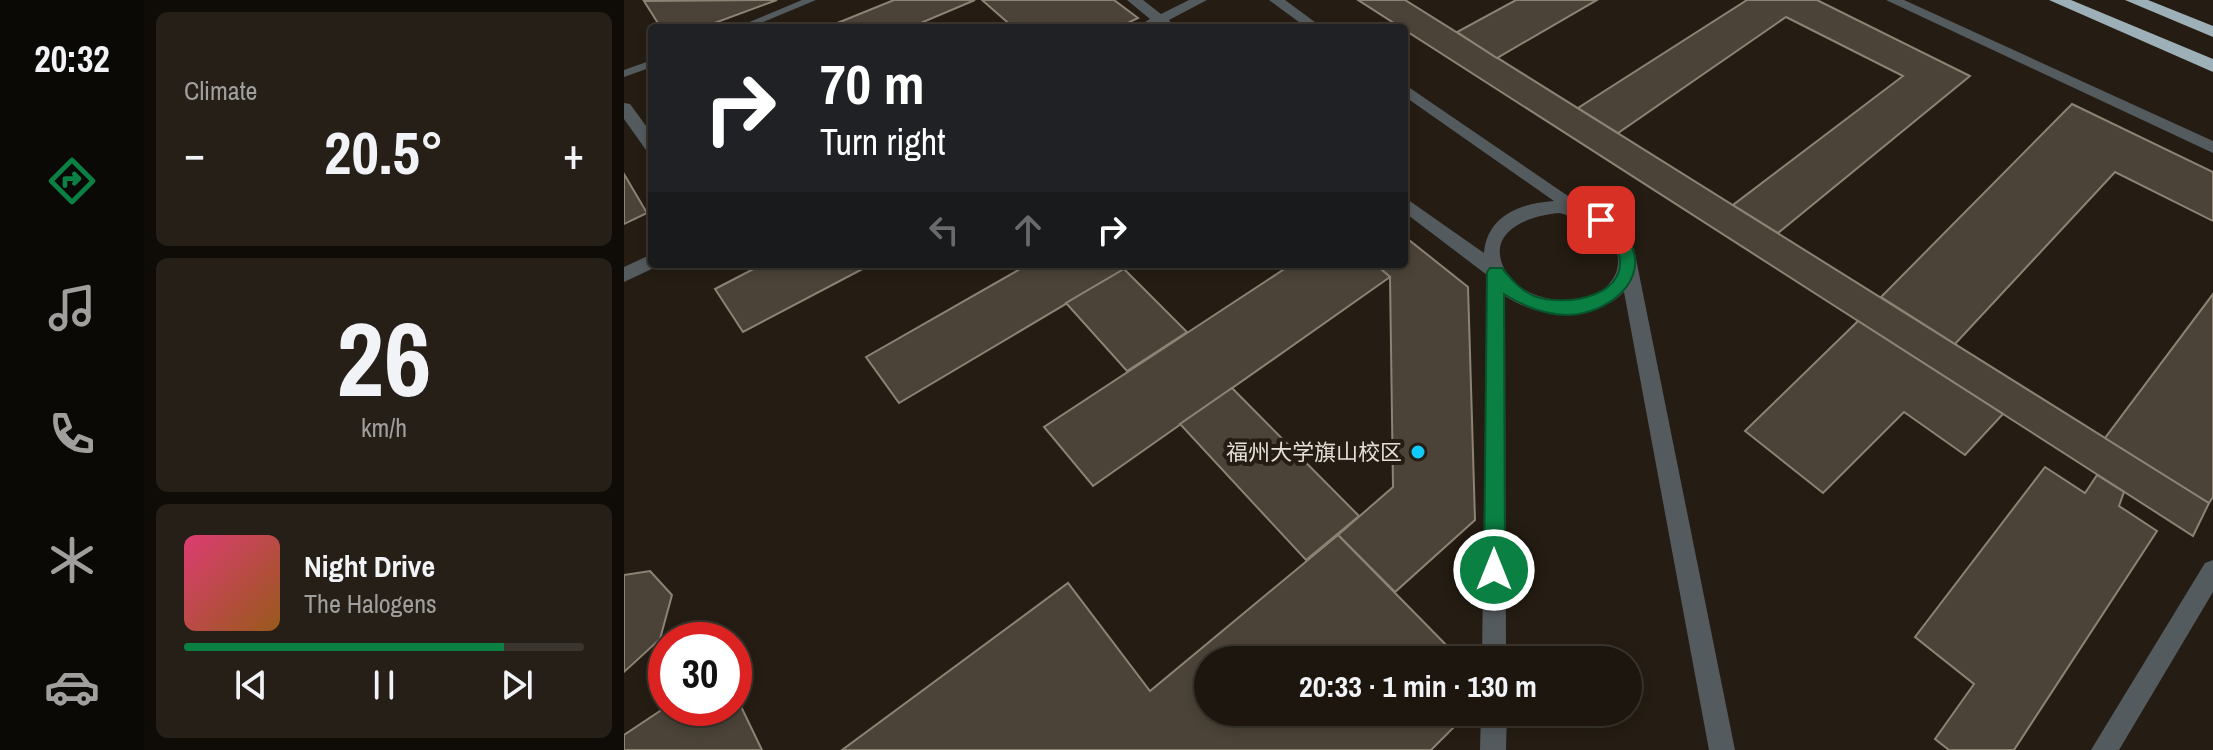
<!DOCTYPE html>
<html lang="en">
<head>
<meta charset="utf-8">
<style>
	body { margin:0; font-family:"Archivo Narrow","Noto Sans SC",sans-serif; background:#251f17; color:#f1f3f6; height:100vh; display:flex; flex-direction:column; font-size:30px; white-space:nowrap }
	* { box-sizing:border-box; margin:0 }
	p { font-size:26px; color:#a09f9e }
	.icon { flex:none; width:44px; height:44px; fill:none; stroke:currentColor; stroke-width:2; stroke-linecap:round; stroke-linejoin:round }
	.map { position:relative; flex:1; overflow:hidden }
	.sheet { display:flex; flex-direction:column; gap:12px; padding:12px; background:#0f0c08; width:480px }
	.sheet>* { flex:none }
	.top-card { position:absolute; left:24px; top:24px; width:760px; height:244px; border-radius:8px; box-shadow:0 4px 12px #0003,0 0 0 2px #3a352e; background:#202124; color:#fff; overflow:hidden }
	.speed { position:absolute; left:24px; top:622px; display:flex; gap:16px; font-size:40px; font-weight:700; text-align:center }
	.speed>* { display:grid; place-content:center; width:104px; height:104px; border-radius:50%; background:#1c160e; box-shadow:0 4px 12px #0003,0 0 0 2px #3a352e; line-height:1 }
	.speed .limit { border:12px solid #d22; background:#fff; color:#111 }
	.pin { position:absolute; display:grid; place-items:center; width:68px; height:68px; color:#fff; margin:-34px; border-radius:16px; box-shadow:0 4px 12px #0006 }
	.me { position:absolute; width:88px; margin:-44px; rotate:0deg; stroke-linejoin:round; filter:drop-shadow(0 0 6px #0008) }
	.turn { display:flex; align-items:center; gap:28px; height:168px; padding:0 40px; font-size:36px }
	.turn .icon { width:104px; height:104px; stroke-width:2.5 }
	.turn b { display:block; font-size:56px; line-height:68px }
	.lanes { display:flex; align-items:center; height:76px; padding:0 40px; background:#0003; justify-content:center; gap:40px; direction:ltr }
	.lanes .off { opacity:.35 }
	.big { font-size:60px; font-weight:700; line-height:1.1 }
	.sheet .tile { flex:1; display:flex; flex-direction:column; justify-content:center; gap:12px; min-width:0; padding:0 28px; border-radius:12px; background:#251f17 }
	.sheet .dial { align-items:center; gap:0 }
	.dial b { font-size:104px; line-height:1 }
	.song { display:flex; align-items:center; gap:24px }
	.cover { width:96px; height:96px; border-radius:12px; background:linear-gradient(135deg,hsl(340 70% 55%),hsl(30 70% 35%)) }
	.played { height:8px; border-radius:4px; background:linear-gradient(90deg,#0b8043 80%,#3a352e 80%) }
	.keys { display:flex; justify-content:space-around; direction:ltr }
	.heat { display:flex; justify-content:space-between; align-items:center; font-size:44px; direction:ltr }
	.trip { position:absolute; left:570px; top:646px; width:448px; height:80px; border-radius:40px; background:#1c160e; box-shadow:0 4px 12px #0003,0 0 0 2px #3a352e; font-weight:700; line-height:80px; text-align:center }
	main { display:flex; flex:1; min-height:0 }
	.menu { display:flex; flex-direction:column; width:144px; justify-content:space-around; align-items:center; background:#0b0906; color:#a09f9e }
	.menu .icon { width:56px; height:56px }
	.menu .active { color:#0b8043 }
	.menu b { font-size:36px; color:#f1f3f6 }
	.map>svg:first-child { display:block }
	.building { fill:#4b4337; stroke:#8c8375; stroke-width:2 }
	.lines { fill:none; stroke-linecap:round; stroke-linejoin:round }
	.lane { fill:#545b5e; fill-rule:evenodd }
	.street { fill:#545b5e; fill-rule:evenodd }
	.highway { fill:#9eb0b7; fill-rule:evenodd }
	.route { fill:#0b8043; stroke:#07532c; stroke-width:2 }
	.poi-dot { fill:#10cafa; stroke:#251d13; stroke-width:3 }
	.labels { text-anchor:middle; stroke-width:8; stroke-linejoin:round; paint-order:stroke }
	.poi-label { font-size:22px; fill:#e4dfd8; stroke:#251d13; text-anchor:end }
</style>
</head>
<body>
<main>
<nav class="menu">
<b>20:32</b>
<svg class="icon active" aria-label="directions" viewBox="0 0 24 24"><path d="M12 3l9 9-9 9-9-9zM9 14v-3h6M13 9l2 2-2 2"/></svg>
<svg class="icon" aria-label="music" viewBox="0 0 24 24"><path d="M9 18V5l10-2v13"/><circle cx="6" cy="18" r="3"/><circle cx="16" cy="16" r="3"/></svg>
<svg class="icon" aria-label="phone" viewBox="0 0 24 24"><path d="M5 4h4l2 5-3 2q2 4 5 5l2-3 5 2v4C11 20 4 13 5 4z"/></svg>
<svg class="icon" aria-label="climate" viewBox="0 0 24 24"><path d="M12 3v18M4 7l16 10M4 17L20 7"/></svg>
<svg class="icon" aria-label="car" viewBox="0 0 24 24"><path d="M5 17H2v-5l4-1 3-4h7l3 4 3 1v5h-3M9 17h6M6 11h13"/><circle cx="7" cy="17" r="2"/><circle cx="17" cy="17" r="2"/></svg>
</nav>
<section class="sheet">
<div class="tile"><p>Climate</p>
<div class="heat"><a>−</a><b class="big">20.5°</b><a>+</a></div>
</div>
<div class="tile dial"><b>26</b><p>km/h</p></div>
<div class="tile">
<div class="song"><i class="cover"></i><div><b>Night Drive</b><p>The Halogens</p></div></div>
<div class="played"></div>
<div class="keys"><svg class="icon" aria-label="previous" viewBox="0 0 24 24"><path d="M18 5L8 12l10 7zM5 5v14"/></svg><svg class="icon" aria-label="pause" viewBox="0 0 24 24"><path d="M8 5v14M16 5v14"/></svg><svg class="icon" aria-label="next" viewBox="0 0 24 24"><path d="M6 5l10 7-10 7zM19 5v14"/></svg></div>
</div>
</section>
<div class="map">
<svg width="1589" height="750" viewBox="0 0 1589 750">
	<rect width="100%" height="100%" fill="#251d13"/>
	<g class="building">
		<path d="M153,0l-76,28h-40l-17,-27z"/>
		<path d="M270,0h81l-66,28h-84z"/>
		<path d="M358,0h132l24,18 -21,10h-103z"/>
		<path d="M734,0h47l804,503 -16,33z"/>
		<path d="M892,0h81l-100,58 -40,-26z"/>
		<path d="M1123,0h70l153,76 -192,157 -45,-28 170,-129 -117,-59 -168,116 -40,-25z"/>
		<path d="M1448,104l141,68v49l-98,-49 -160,172 -74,-47z"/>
		<path d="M0,174l23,39 -23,11z"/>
		<path d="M780,236l64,51 7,233 -80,72 -57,-57 55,-48 -3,-210 -15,-13h29z"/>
		<path d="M139,264h109l-129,68 -28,-43z"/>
		<path d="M405,264h104l-234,139 -33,-46z"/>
		<path d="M668,264h83l15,13 -297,209 -49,-59z"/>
		<path d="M500,269l63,63 -60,39 -61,-68z"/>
		<path d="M1589,294v203l-4,6 -104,-65z"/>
		<path d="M1234,321l145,93 -38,41 -61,-43 -81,81 -78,-62z"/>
		<path d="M608,388l127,128 -53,44 -126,-136z"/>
		<path d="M1421,467l40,26 12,-18 27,17 -5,14 38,25 -143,219h-65l-14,-11 39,-55 -59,-47z"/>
		<path d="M714,535l123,125h-253v52h261l-38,38h-589l226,-167 82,108z"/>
		<path d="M26,571l22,24 -12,44 -36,33v-97z"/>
		<path d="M110,692l28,58h-138v-15l42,-28 68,1z"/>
	</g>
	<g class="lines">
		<g class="lane">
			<path d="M178,0h14l-67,28h-14z"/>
			<path d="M28,60v7l-28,10v-7z"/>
		</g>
		<g class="street">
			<path d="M503,0h16l18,14 28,-14h18l-38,20 5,8 -16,-2 -23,2 15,-9z"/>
			<path d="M645,0h16l38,28h-16z"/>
			<path d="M1262,0h18l309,141v12z"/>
			<path d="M780,84l183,125 31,18 16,22 101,501h-26l-85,-458c-31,31 -84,27 -119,4l1,364h-24l5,-385 -83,-63v-15l80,56c3,-38 38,-50 70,-52l-150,-105zM936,213c25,8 68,25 56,60 -3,7 -9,14 -15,19 -28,16 -78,9 -95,-20 -23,-40 23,-57 54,-59z"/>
			<path d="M0,103l6,1 22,30v17l-6,-1 -22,-31z"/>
			<path d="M28,254v10l6,2 -34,16v-15z"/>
			<path d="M1589,560v32l-94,158h-28l114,-187z"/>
			<path d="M857,712h26l-1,38h-26z"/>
		</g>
		<g class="highway">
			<path d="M1425,0h22l142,59v13z"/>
			<path d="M1501,0h23l65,26v11z"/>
		</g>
	</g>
	<path class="route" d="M977,214c12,4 20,14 27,25 25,41 -21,75 -60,76 -23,0 -45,-9 -64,-21l1,276 -3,7 -8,3 -7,-3 -3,-7 3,-298 3,-4h12c9,11 18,22 32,28 32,12 101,0 83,-48 -5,-12 -17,-18 -24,-28z"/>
	<circle class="poi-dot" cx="794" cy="452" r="8"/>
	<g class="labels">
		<g class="poi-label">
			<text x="778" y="460">福州大学旗山校区</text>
		</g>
	</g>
</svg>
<div class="speed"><div class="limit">30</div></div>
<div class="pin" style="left:977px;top:220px;background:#d93025"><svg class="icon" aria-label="arrive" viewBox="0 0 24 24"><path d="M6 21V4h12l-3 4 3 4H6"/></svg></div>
<svg class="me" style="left:870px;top:570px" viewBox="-20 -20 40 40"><circle r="17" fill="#0b8043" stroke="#fff" stroke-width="3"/><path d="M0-11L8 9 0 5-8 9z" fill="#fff"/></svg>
<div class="trip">20:33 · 1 min · 130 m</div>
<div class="top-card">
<div class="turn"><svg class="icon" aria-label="right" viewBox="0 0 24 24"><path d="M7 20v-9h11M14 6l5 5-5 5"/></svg><div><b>70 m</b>Turn right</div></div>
<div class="lanes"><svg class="icon off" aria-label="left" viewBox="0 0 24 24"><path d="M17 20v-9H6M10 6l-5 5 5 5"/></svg><svg class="icon off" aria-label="ahead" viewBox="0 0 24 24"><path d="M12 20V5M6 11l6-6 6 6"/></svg><svg class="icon" aria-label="right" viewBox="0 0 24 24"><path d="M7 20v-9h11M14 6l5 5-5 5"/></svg></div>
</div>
</div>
</main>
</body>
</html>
